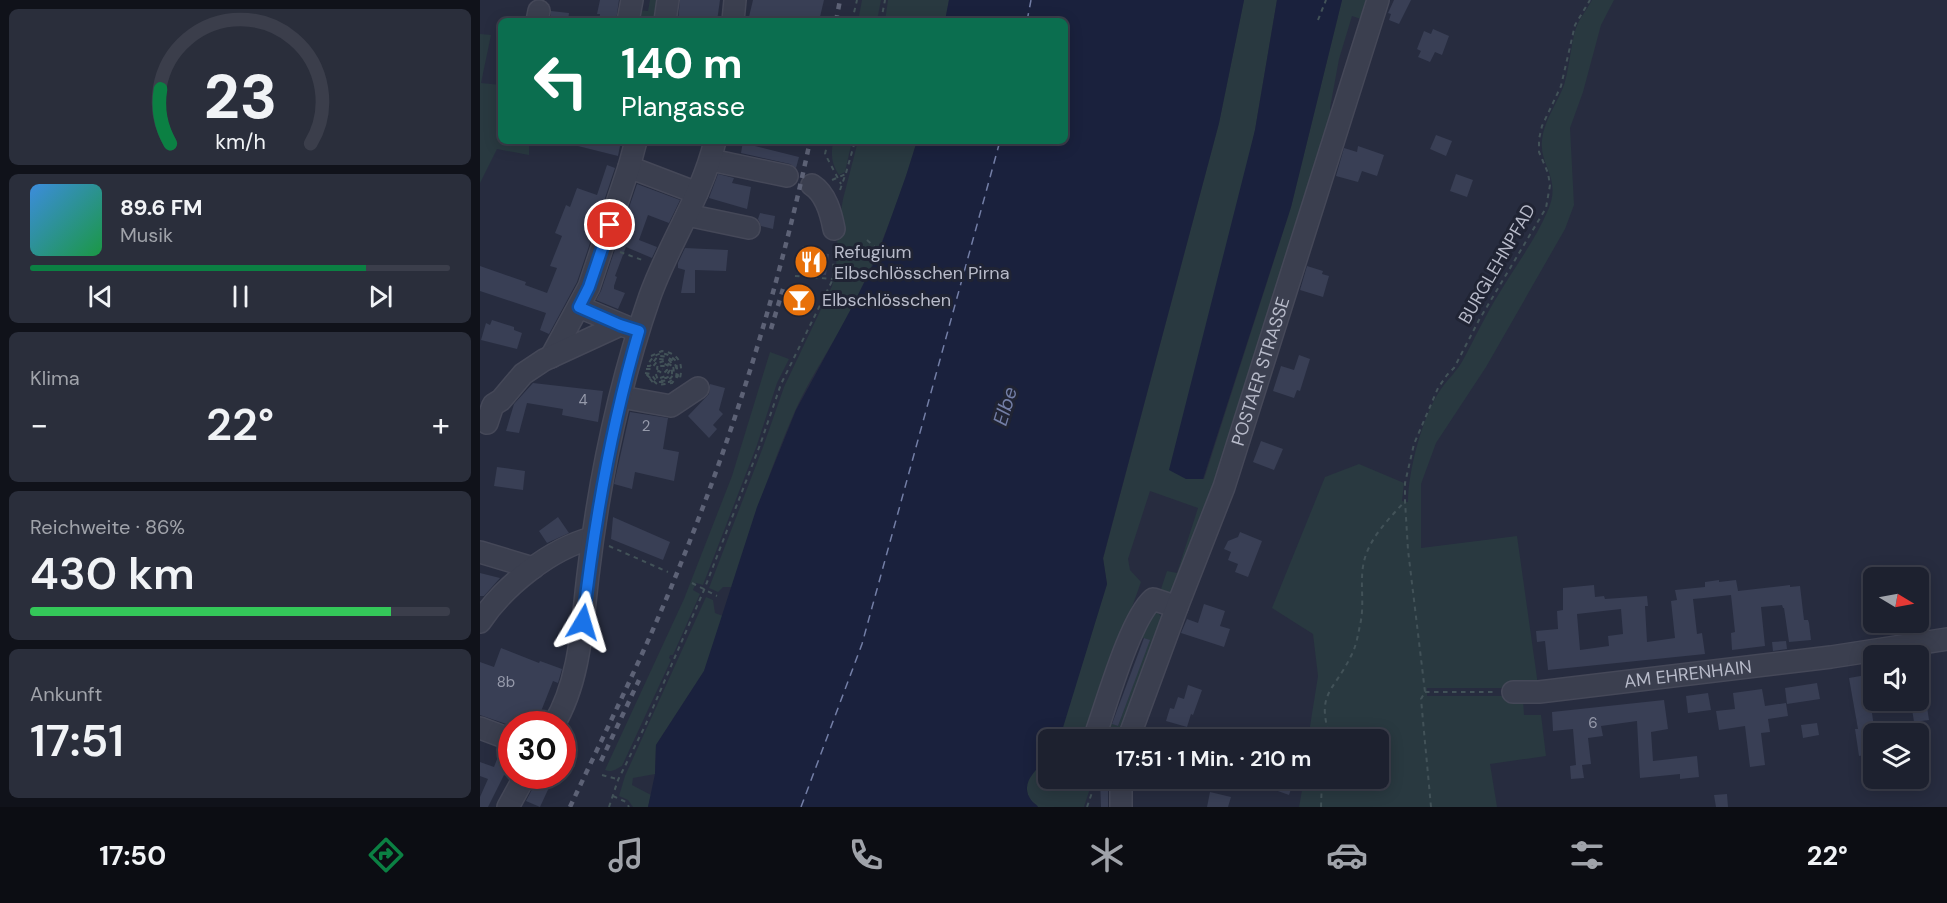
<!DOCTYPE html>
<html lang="de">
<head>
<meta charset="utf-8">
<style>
	body { margin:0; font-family:"DM Sans",sans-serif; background:#2a2e3b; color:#f1f3f6; height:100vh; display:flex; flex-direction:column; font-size:22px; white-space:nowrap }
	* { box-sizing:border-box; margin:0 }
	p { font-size:20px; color:#a0a3aa }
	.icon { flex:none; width:33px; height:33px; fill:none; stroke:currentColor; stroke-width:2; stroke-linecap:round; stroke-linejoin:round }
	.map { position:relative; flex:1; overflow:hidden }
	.drawer { display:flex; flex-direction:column; gap:9px; padding:9px; background:#10121a; width:480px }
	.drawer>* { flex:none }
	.banner { position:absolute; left:18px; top:18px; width:570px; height:126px; border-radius:9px; box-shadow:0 3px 15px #0003,0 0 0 2px #3b3e4b; background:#0b6e4f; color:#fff; overflow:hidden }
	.needle { width:39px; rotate:100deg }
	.tools { position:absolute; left:1383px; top:567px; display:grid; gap:12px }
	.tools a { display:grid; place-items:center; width:66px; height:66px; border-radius:9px; background:#1d212f; box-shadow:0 3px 15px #0003,0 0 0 2px #3b3e4b; font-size:30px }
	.speed { position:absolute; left:18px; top:711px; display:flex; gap:12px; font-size:30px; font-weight:700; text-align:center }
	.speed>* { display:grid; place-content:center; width:78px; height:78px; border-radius:50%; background:#1d212f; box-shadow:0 3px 15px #0003,0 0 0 2px #3b3e4b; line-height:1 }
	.speed .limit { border:9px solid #d22; background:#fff; color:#111 }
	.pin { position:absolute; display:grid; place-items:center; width:51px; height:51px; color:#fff; margin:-26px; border:3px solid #fff; border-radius:50%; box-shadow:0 2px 6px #0007 }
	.me { position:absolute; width:66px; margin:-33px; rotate:7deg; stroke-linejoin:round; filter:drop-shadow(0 0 4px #0008) }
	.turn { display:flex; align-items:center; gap:21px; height:126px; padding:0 24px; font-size:27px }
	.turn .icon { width:78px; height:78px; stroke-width:2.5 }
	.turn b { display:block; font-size:42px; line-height:51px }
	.big { font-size:45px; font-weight:600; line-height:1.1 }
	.drawer .widget { flex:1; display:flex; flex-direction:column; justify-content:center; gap:9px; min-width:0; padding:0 21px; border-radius:9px; background:#2a2e3b }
	.drawer .dial { align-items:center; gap:0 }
	.dial svg { height:156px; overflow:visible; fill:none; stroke:#3b3e4b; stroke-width:7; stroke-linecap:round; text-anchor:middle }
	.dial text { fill:#f1f3f6; stroke:none }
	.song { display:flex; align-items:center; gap:18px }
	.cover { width:72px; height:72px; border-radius:9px; background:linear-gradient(135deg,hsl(210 70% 55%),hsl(140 70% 35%)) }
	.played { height:6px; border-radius:3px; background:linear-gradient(90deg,#0b8043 80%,#3b3e4b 80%) }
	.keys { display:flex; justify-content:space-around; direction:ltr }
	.heat { display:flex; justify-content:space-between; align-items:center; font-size:33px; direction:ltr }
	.charge { height:9px; border-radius:4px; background:linear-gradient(90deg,#34c759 86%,#3b3e4b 0) }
	.trip { position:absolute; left:558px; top:729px; width:351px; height:60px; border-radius:9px; background:#1d212f; box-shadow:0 3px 15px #0003,0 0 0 2px #3b3e4b; font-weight:600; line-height:60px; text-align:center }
	.dock { display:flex; height:96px; justify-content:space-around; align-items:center; background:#0c0d13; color:#a0a3aa }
	.dock .icon { width:42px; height:42px }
	.dock .active { color:#0b8043 }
	.dock b { font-size:27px; color:#f1f3f6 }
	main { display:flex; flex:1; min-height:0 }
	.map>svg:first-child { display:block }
	.green { fill:#293940 }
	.water { fill:#1a213d }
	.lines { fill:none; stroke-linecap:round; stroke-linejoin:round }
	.ferry { stroke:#737ea6; stroke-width:1.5; stroke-dasharray:8 6; stroke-linecap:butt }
	.building { fill:#393f55; fill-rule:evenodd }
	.minor-casing { stroke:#454858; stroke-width:24 }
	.path { stroke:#425258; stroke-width:2; stroke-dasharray:4.5 4.5; stroke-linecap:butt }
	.minor { stroke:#3b3f4f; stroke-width:21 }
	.rail { stroke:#5d6276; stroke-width:4.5; stroke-dasharray:6 6; stroke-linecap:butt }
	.route-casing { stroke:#114b97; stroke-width:15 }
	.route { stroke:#1a73e8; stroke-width:10 }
	.labels { text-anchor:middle; stroke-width:6; stroke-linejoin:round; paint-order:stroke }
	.number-label { font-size:15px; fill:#969aab }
	.poi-label { font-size:18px; fill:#b8bbca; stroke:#202434; text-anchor:start }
	.street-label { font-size:18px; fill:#b8bbca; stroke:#202434 }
	.water-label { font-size:20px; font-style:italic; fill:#737ea6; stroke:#202434 }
</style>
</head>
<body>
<main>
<section class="drawer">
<div class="widget dial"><svg viewBox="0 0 100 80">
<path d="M14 69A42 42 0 1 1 86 69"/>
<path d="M14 69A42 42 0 0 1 9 41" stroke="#0b8043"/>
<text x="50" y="56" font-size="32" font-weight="700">23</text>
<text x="50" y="72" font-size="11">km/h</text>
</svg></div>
<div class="widget">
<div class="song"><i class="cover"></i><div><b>89.6 FM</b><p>Musik</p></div></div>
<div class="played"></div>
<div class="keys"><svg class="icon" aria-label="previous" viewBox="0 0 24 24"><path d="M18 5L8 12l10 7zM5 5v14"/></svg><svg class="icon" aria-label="pause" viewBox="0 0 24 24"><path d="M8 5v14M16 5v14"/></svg><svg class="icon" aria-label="next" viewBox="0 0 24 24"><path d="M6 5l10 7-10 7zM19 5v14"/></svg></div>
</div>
<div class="widget"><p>Klima</p>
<div class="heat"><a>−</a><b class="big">22°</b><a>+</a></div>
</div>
<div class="widget"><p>Reichweite · 86%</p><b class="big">430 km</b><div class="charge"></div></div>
<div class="widget"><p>Ankunft</p><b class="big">17:51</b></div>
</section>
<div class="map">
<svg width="1467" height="807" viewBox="0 0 1467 807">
	<rect width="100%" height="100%" fill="#272c3f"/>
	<g class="green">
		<path d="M170,0h10l-3,21h-22l2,-11 11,1z"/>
		<path d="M382,0h19l-4,21h-19z"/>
		<path d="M408,0h61l-4,21h-60z"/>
		<path d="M764,0h33l-22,130 -69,349h18l87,-272 51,-207h32l-7,21 -15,-5 -13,43 -9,49 4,10 -103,325 -60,151 -12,1 8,-24 10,2 21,-65 -48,-17 -22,68 2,11 11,12 -56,157 -27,1 49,-156 -4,-25 116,-436z"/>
		<path d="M1112,0h22l-13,25 -18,67 -13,36 4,77 -9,24 -79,138 -50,76 -15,41v64l96,-12 21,149 -27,3h-84v8h84l12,4 1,15h17l5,41 -56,8 7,43h-198l5,-28 74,-1v-38l-70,-1 10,-63 -5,-42 -41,-26 53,-131 34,-13 45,19 -2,18 6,1c0,-31 15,-88 33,-113 7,-10 16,-18 22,-29 12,-22 23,-46 37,-68 16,-27 36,-53 48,-82 14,-32 -9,-44 -6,-70 2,-20 15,-36 22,-55 6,-18 7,-47 14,-62 4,-8 10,-15 14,-23z"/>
		<path d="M0,34l11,1 -10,48 20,2v56h28v14l-32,-6 -17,34z"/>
		<path d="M353,141h19l-7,31 -6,3c-8,-12 -8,-20 -6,-34z"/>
		<path d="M378,141h59c-17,57 -38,113 -65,166 -17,35 -41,68 -57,104 -25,57 -44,117 -63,176h-9l-5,5 -9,-4 54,-141 21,-60 48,-101 4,-19 2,-38 5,-30z"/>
		<path d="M290,352l19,7 -12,24 -20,62 -54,140 -7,-2 -3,7 7,4 -27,61h-3l-1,3 2,2 -49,106c-6,3 -10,7 -17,4l79,-171 48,-123z"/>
		<path d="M226,597l7,3 2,13 8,3 -19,55 -48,74 -1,29 -22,4 -1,7 19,10 -3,12h-15l-5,-7 -9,-4 6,-20z"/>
		<path d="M676,611l5,5 1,9 -44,114h-15l4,-17 11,4 31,-86 -11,-4 8,-21z"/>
		<path d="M568,760v18l45,1 -9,28h-46c-2,-3 -5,-4 -7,-7 -12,-16 5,-32 17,-40z"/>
	</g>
	<g class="water">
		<path d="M469,0h295l-25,123 -116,435 4,26 -46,150 -3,5 -10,1v20c-12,8 -29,24 -17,40 2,3 5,4 7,7h-390l7,-33 1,-29 48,-74 53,-164 39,-97 55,-101 26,-52 29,-81 11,-35h148v-120h-120z"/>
		<path d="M797,0h65l-51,207 -88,272h-17l-17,-9 86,-340z"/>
	</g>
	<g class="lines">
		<g class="ferry">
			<path d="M547,21l4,-21"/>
			<path d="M321,807l61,-163 138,-503"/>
		</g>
	</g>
	<g class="building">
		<path d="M120,0h19l-3,21h-17l1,-7h-3z"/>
		<path d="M200,0h40l-3,21h-39z"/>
		<path d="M273,0h71l-5,21h-71z"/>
		<path d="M914,0h17l-12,24 -10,-4 2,-6 -3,-1z"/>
		<path d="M71,11l18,2 -1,8h-18z"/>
		<path d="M953,29l16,7 -7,19 -7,-3 -5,10 -12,-5 3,-6 -4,-2 7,-18 7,3z"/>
		<path d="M956,135l16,6 -6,15 -16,-7z"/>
		<path d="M95,141h46l-3,15 -44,-11z"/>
		<path d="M263,141h13l-1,5 44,11 -3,11 -6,-4 -49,-11z"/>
		<path d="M878,146l26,9 -7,21 -15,-5 -4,11 -22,-6 8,-28 13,4z"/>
		<path d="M127,165l8,3 -38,114 -28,52 -9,-4 6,-17 -66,-22v-25l46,16 -1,3 22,8 10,-25 -7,-2 12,-30 -7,-3 11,-28 4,2 7,-19 20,7z"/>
		<path d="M238,174l16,4 -2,5 19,4 -4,22 -38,-11z"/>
		<path d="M976,174l17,6 -6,17 -17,-6z"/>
		<path d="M157,184l43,16 -11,23 -21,-8 -9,25 18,7 -5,11 -26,-11 -11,29 2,1 -3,9v3l11,4 -7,16 -22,-9 5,-9z"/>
		<path d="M280,213l15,3 -2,13 -12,-3 -3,-7z"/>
		<path d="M323,246l15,2v5l11,1 -3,21 -29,-2 3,-24z"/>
		<path d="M205,248l43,2 -2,21 -31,-1v23h-14l4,-23 -7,-2v-5z"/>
		<path d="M827,266l16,5 -1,3 7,2 -6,21 -23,-7z"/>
		<path d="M12,320l22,7v3l8,3 -5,16 -36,-9 5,-17 4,2z"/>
		<path d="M819,355l11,4 -10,32 -3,-1 -3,8 -21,-7 8,-25 13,4z"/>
		<path d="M53,383l70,8 -5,31 -36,-7 1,-6 -36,-6 -8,30 -13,-2 8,-27z"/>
		<path d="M230,384l15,4 -6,22 4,4 -10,11 4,4 -8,9 -21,-22 21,-22z"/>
		<path d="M150,412l38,6 -5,31 16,3 -5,29 -39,-9 -3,17 -18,-5z"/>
		<path d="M781,441l22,8 -9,21 -21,-8z"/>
		<path d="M17,467l28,4 -2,19 -29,-4z"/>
		<path d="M78,517l11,16 -22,10 -8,-12z"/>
		<path d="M133,517l57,25 -7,18 -52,-21z"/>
		<path d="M760,532l22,9 -14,36 -13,-5 3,-8 -10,-4 3,-8 -7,-3 4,-8 10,-4z"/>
		<path d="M0,573l20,5 -16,18h-4z"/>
		<path d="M1239,580v2l17,-2 2,11 52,-6v2l10,-1 4,34h4l1,3 2,17 -22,2 -5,-34h-1l-1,-3 -21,2 4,39 -33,4 -1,-17 4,-1 -4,-37 -27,3 -11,1 4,35 5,-1 3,21 -157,16 -3,-29 -8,1 -1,-11 22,-2 -1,-18 6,-1v-22l31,-3 1,12 9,-1 1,3 42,-3 1,10h-3l2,36 28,-4 -4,-37 6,-1 -2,-10 30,-3v-5zM1141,609l2,25 -15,2 1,10 -29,4 -3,-36z"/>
		<path d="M724,604l21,7 -5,15 10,3 -6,18 -43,-14 6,-14 11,4z"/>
		<path d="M664,638l6,2 -32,86 -6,-2z"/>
		<path d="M1306,641l1,8 -14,2 -1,-9z"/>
		<path d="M21,648l38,15 1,-2 22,8 -4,14 -5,-2 -17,43h-24v2l-32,-11v-53l14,5z"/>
		<path d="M1392,674l2,25h-4l5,35 -1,12 -5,1 1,7 -11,2 -4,-27h3l-9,-51z"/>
		<path d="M1337,683l3,16 -33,5 -2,-16z"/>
		<path d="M708,685l14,5 -9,25 -2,-1 -4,13 -21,-6 4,-13 4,1 4,-12 6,2z"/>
		<path d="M1282,689l3,17 21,-3 2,13 -20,3 2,13 -9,1 4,32 -15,2 -5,-41 -26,4 -3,-19 19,-2 -2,-16z"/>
		<path d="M1228,693l3,17 -23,3 -2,-17z"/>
		<path d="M1184,700l4,29 -17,3 2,29 44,-5 2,21 -19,2v-5l-40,4 -3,-57 -36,5 2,10 -15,2 3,26 -9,1 2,13 -13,1 -1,-13 6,-1 -3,-36 -20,2 -1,-19z"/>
		<path d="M1447,707l2,13 -15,2 -2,-13z"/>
		<path d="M1337,723l2,12 -16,3 -2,-13z"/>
		<path d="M21,749l11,3v22l-2,3 -6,-2 -16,32h-8v-10l8,-18 -8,-3v-14l14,5z"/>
		<path d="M59,776l13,5 -12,26 -14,-6z"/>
		<path d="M620,778h8v29h-7z"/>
		<path d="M799,778l14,5 -4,12 -14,-5z"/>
		<path d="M730,792l21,5 -3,10h-21z"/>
		<path d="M1247,794l1,13h-12l-2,-12z"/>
	</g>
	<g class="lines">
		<defs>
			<g id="minor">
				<path d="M57,21l2,-10"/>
				<path d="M148,21l4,-21"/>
				<path d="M185,21l3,-21"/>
				<path d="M253,21l2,-21"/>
				<path d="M231,160l76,16"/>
				<path d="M149,167l68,26"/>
				<path d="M332,185c14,9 19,28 22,44"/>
				<path d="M207,215l62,13"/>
				<path d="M99,307l48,20"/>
				<path d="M71,357l38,-70 40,-120 7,-26"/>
				<path d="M141,397l50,9 27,-18"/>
				<path d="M7,423l6,-18 8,-5 22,-26 21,-14 76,-35"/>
				<path d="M0,552l53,16"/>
				<path d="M0,622c24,-36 70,-73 112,-84"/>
				<path id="s1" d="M1033,692h26l292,-35 116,-18"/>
				<path d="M74,724c26,-43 28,-99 34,-149 11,-94 31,-190 62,-279 19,-53 52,-100 65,-155"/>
				<path d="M0,728l32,12"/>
				<path d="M619,740l-2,-10c11,-31 34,-112 56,-131l24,8"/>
				<path id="s2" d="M648,740l49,-133 47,-120 154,-487"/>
				<path d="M28,807l17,-31"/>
				<path d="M641,807v-29"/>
			</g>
		</defs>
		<use href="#minor" class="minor-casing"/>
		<g class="path">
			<path d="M838,20l8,-20"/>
			<path d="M372,21l5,-21"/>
			<path d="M401,21l4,-21"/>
			<path d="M348,141l-3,13 16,30"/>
			<path d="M352,180l14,-6"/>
			<path d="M360,190l6,-17 9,-32"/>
			<path d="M387,240l10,9"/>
			<path d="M140,252l25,9"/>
			<path d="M315,276l38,3"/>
			<path d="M171,356l11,-5c15,2 22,11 18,27"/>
			<path d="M166,369h5l8,-10 10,1c10,11 3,24 -11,20l-3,-8 4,-1 4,3 4,-4 -1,-4h-5l2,-3 6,3 1,4 -4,6 -6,2h6l6,-3v-9l-8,-5 -6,2 -1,6h6"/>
			<path d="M165,373l6,1 6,8h12l7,-5c3,-13 -5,-22 -18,-21l-8,10h-3c8,-15 18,-16 29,-5l2,15 -6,7 -14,2 -11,-10 8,10"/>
			<path d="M129,546l59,26"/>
			<path d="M212,583l25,13"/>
			<path d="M945,692h72"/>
			<path d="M851,740c-16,-47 2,-47 20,-84 5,-9 7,-21 9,-31 6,-24 -3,-49 7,-73 8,-20 24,-35 38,-51"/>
			<path d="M82,761l15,6"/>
			<path d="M122,775l15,4"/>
			<path d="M133,796l13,6 3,5"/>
			<path d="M129,807l9,-27 27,-54 59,-136 56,-145 21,-61 52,-105 1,-33"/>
			<path d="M607,807l10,-29"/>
			<path d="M841,807l1,-29"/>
			<path d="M951,807l-10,-108 4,-7 -17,-142 -3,-49v-18l9,-39 24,-56 9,-13 7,-7 25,-48 67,-112 4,-23 -2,-12 -9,-21v-13l3,-13 19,-40 14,-61 15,-25"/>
		</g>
		<use href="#minor" class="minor"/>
		<g class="rail">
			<path d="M356,21l4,-21"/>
			<path d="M291,329l12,-40"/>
			<path d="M121,761l38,-81"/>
			<path d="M90,807c38,-81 78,-161 111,-244 55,-135 99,-280 129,-422"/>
		</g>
	</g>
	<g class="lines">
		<defs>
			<path id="route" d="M103,622c11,-98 28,-196 56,-291l-19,-6 -41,-18 10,-20 21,-62"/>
		</defs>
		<use href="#route" class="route-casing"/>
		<use href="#route" class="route"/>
	</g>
	<defs>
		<symbol id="restaurant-disc" viewBox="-11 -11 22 22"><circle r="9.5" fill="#e8710a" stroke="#202434"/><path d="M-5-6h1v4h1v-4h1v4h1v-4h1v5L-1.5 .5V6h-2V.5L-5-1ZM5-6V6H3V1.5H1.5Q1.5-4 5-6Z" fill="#fff"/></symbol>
		<symbol id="bar-disc" viewBox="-11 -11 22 22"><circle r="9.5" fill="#e8710a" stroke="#202434"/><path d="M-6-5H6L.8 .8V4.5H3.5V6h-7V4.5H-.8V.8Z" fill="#fff"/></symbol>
	</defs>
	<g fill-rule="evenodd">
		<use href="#restaurant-disc" x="312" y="243" width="38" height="38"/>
		<use href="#bar-disc" x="300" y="281" width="38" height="38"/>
	</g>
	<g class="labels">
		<g class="number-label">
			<text x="103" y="405">4</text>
			<text x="166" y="431">2</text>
			<text x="26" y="687">8b</text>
			<text x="1113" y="728">6</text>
		</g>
		<g class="poi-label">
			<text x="354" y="258">Refugium<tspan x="354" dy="21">Elbschlösschen Pirna</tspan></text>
			<text x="342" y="306">Elbschlösschen</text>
		</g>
		<g class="street-label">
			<text transform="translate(1017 264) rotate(-60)" y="6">BURGLEHNPFAD</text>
			<text dy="6" stroke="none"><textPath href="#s2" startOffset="392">POSTAER STRASSE</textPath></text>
			<text dy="6" stroke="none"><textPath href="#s1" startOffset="176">AM EHRENHAIN</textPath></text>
		</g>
		<g class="water-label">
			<text transform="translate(525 406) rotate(-73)" y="7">Elbe</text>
		</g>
	</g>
</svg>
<div class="tools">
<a><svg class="needle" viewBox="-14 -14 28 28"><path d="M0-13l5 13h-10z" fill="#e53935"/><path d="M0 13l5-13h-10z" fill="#a0a3aa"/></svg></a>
<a><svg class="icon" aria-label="sound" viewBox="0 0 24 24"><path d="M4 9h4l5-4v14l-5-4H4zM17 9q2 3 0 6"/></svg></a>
<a><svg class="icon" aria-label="layers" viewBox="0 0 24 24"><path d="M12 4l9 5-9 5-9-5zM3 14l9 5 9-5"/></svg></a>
</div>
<div class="speed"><div class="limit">30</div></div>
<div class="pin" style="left:130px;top:225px;background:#d93025"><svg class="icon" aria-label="arrive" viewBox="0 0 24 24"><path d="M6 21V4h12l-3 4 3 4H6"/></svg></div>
<svg class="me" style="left:103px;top:622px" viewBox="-20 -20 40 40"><path d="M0-17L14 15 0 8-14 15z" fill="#1a73e8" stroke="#fff" stroke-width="4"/></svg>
<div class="trip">17:51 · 1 Min. · 210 m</div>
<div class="banner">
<div class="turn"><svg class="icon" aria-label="left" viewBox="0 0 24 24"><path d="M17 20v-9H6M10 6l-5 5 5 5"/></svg><div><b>140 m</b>Plangasse</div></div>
</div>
</div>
</main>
<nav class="dock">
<b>17:50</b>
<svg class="icon active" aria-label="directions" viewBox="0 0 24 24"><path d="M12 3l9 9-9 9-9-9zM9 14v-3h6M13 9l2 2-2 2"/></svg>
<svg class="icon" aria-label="music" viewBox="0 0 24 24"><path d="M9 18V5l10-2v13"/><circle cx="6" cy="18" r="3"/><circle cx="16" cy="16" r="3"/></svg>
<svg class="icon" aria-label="phone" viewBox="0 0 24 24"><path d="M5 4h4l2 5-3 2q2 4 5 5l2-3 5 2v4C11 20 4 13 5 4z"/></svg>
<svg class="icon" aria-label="climate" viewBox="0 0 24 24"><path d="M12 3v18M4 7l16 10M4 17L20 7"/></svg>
<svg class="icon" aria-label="car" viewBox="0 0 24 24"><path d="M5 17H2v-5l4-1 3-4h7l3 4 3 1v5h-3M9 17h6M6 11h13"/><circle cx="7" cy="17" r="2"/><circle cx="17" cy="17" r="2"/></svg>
<svg class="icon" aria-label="filters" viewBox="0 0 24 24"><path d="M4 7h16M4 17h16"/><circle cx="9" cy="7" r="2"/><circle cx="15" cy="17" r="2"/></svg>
<b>22°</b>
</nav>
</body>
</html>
